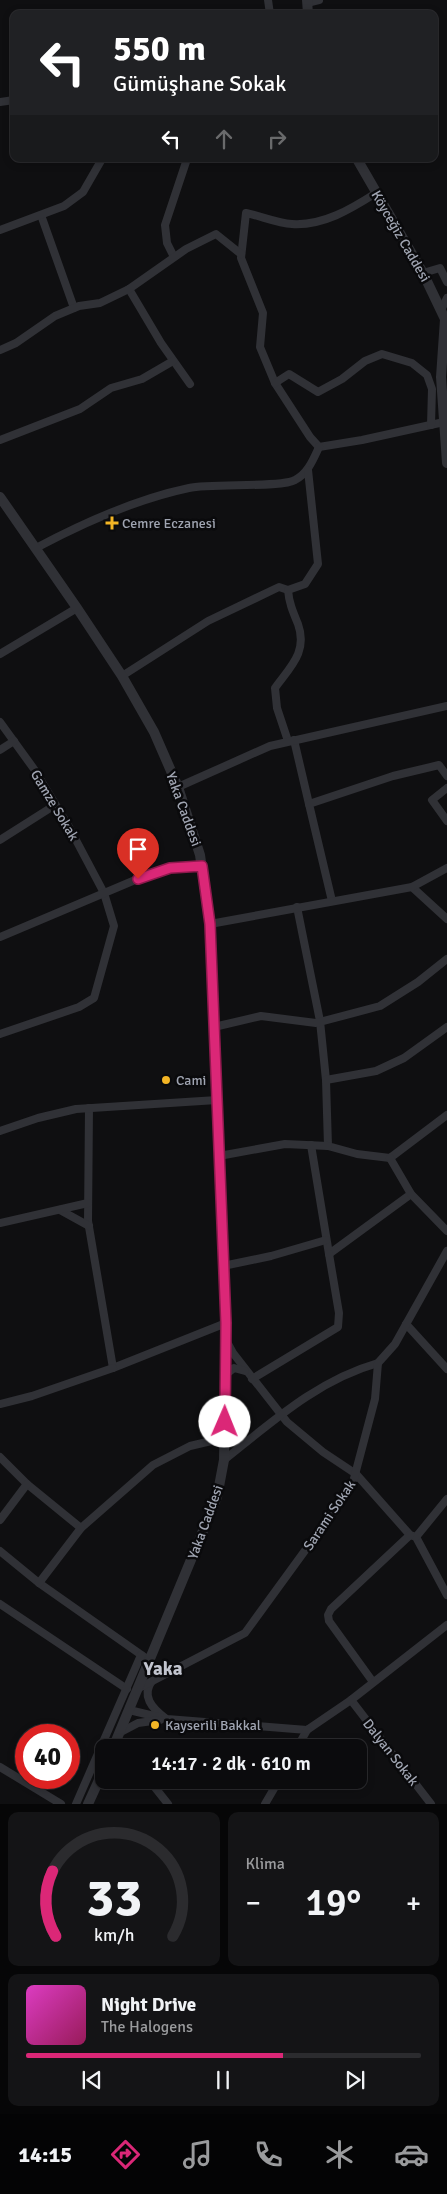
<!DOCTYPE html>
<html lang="tr">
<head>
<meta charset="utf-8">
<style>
	body { margin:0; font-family:Signika,sans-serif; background:#141416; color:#f1f3f6; height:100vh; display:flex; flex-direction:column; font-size:19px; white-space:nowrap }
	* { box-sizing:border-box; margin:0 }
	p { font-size:16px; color:#9a9b9d }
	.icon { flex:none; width:28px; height:28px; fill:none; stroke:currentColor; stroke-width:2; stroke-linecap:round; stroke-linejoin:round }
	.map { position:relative; height:1804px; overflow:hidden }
	.sheet { display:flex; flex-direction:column; gap:8px; padding:8px; background:#060607; flex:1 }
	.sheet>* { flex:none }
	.banner { position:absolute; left:10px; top:10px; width:428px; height:152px; border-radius:10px; box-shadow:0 2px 8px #0003,0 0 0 1px #2b2b2e; background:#202124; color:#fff; overflow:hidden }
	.speed { position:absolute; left:15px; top:1724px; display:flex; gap:10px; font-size:25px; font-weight:700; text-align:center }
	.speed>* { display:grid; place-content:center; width:65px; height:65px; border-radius:50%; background:#0b0b0d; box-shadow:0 2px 8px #0003,0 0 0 1px #2b2b2e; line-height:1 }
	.speed .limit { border:8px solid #d22; background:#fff; color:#111 }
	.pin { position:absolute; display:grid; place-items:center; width:42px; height:42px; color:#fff; margin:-51px -21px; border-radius:50% 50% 50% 0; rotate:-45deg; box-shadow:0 0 5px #0007 }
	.pin .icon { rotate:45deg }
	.me { position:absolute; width:55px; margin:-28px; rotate:1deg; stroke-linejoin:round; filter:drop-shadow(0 0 4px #0008) }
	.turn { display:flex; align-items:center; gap:18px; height:105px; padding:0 20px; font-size:22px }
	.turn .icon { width:65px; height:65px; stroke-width:2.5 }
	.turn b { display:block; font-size:35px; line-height:42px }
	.lanes { display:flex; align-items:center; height:48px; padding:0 20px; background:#0003; justify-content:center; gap:25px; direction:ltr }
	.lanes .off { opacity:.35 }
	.big { font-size:38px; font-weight:600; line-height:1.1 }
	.sheet .widget { flex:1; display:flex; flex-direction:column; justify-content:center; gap:8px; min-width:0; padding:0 18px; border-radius:10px; background:#141416 }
	.sheet .dial { align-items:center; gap:0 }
	.dial svg { height:130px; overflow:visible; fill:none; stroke:#2b2b2e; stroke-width:7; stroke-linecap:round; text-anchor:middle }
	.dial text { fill:#f1f3f6; stroke:none }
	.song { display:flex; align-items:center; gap:15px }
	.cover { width:60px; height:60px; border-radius:8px; background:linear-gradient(135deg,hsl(310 70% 55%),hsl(330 70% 35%)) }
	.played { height:5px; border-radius:2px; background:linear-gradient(90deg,#db2777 65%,#2b2b2e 65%) }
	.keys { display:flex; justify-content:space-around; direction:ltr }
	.heat { display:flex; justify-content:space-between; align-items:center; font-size:28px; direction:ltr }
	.sheet .tiles { flex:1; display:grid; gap:8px; grid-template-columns:1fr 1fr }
	.widget:last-child { grid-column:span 2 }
	.trip { position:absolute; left:95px; top:1739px; width:272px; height:50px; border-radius:10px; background:#0b0b0d; box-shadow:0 2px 8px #0003,0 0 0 1px #2b2b2e; font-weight:600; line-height:50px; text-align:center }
	.tabs { display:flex; height:80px; justify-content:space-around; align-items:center; background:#040405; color:#9a9b9d }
	.tabs .icon { width:35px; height:35px }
	.tabs .current { color:#db2777 }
	.tabs b { font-size:22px; color:#f1f3f6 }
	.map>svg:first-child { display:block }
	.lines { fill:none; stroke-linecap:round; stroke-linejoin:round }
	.minor { stroke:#303136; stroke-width:8 }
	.tertiary { stroke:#303136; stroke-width:10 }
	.route-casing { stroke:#8e194d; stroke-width:12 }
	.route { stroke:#db2777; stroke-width:9 }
	.poi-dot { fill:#f3b525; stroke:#0a0a0c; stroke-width:2 }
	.labels { text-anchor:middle; stroke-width:5; stroke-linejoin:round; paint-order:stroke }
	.street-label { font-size:14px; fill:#a0a5b2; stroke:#0a0a0c }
	.poi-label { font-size:14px; fill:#a0a5b2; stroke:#0a0a0c; text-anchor:start }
	.district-label { font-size:19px; font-weight:bold; fill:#c1c4ce; stroke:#0a0a0c }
</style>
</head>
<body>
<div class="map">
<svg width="447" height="1804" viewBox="0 0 447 1804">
	<rect width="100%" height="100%" fill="#0f0f11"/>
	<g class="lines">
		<g class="minor">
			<path d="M268,0l2,14"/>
			<path d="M307,3l12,-3"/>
			<path d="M0,102l14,-2"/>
			<path d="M376,193c-25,16 -53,33 -84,31 -15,-1 -31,-8 -46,-11l-5,45 22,55 -3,34 15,36 35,54 9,10 43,-7 82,-18"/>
			<path d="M41,215l33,93"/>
			<path d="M0,230l64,-24 19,-14 19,-33"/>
			<path d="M174,257l-7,-14 -2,-18 22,-66"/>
			<path d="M423,273l17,-5 7,14"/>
			<path d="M129,289l32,54 29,41"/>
			<path d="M441,310l6,-12"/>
			<path d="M0,350l16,-7 39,-27 24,-10 21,-3 29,-14 57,-40 30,-15 25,20"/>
			<path d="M275,383l14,-9 29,18 24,-13 23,-18 17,-7 30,9 15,12 5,14 -1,36"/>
			<path d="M0,440l80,-31 31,-21 31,-9 31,-18"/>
			<path d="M36,548c47,-25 100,-49 153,-60 22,-5 93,0 106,-8 13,-7 18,-20 24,-33"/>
			<path d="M0,654l77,-46"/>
			<path d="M122,676l86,-55 71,-34 9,3"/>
			<path d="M0,722l34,47 34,56 36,68 10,33 -20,72 -15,9 -79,27"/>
			<path d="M294,740l15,64"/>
			<path d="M288,741l-11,-33 -2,-20c15,-21 33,-36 23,-64 -5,-12 -9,-21 -10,-34l17,-6 13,-20 -10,-94"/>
			<path d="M0,750l14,-9"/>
			<path d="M178,787l92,-41 177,-40"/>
			<path d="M447,788l-15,12 15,21"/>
			<path d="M0,840l55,-35"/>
			<path d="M412,887l35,32"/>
			<path d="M332,901l-23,-97 84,-28 46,-11 8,11"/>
			<path d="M297,907l23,114 6,59"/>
			<path d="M210,924l202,-37 35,-19"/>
			<path d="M0,937l154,-65 16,-4 32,-2"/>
			<path d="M214,1027l47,-11 55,7 64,-17 38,-24 29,-23"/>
			<path d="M447,1027l-43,31 -28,13 -50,9 2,66 29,8 33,4 57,-43"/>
			<path d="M89,1108l-1,113 25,147 113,-45"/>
			<path d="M0,1131l38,-13 38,-9 141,-9"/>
			<path d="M311,1145l18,109 82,-60"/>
			<path d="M219,1156l66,-12 43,2"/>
			<path d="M390,1158l21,36 36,37"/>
			<path d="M60,1210l29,16"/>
			<path d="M0,1223l88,-20"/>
			<path d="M223,1266l48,-10 55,-16"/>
			<path d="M406,1324l41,45"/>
			<path d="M227,1342l6,11 54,69 36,30 33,22 54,61 6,2 31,58"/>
			<path d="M225,1375l9,-7 11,3"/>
			<path d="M252,1379l86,-52 1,-14 -10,-59"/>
			<path d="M0,1404l32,-8 81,-28"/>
			<path d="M0,1457l27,27 54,44 72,-63 37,-19 34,-8"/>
			<path d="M224,1460c49,-39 94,-80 154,-97"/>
			<path d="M0,1520l27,-36"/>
			<path d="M416,1537l31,-38"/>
			<path d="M0,1551l39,32 111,78"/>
			<path d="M39,1583l42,-55"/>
			<path d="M0,1604l127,85"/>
			<path d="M152,1681c-11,15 0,27 13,37"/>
			<path d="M373,1682l-44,-61 -1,-6 3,-6 79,-74"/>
			<path d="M139,1688l106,-55 107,-147 23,-87 3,-36 17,-19 52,-93"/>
			<path d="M351,1700l80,104"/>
			<path d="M129,1710l38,9 140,11 44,-30 96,-75"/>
			<path d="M119,1733l19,-10 22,-3"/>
			<path d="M297,1748l10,-18"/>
			<path d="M0,1767l61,37"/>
			<path d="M149,1780l19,24"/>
			<path d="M76,1804l65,-149"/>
			<path d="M265,1804l14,-24"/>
		</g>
		<g class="tertiary">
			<path d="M307,0l1,14"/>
			<path d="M357,159l66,114 22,46 -4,58 6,86"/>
			<path d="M0,497l77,111 45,68 32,56 24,55 22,68 10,69 16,399 -2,137 -7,37 -104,251"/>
			<path d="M88,1804l16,-35"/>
		</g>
	</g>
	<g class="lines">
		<defs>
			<path id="route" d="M138,879l32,-11 32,-2 8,58 16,399 -1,99"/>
		</defs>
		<use href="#route" class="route-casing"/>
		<use href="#route" class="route"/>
	</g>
	<g class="poi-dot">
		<path d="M109.5 515.5h5v5h5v5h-5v5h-5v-5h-5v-5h5z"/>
		<circle cx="166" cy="1080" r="5"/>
		<circle cx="155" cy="1725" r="5"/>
	</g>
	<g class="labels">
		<g class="street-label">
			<text transform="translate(401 236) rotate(60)" y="5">Köyceğiz Caddesi</text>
			<text transform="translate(55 805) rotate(59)" y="5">Gamze Sokak</text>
			<text transform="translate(184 809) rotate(70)" y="5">Yaka Caddesi</text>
			<text transform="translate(329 1515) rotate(-56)" y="5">Sarami Sokak</text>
			<text transform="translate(205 1522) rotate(-70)" y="5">Yaka Caddesi</text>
			<text transform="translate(391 1752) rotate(52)" y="5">Dalyan Sokak</text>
		</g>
		<g class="poi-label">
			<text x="122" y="528">Cemre Eczanesi</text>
			<text x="176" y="1085">Cami</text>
			<text x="165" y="1730">Kayserili Bakkal</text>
		</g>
		<g class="district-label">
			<text x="163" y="1675">Yaka</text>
		</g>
	</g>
</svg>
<div class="speed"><div class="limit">40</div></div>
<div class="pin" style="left:138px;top:879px;background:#d93025"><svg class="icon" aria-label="arrive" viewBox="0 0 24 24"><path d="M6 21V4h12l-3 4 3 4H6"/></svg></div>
<svg class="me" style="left:225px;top:1422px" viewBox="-20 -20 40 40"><circle r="19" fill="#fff"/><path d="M0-13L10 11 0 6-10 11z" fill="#db2777"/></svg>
<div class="trip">14:17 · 2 dk · 610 m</div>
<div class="banner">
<div class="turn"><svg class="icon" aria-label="left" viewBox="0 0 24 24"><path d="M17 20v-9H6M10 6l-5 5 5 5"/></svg><div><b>550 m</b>Gümüşhane Sokak</div></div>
<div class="lanes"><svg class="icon" aria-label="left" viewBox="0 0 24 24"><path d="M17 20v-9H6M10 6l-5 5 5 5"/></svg><svg class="icon off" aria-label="ahead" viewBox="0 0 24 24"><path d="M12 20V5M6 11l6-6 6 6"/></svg><svg class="icon off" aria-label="right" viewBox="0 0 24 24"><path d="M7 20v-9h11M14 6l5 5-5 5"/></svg></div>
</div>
</div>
<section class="sheet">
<div class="tiles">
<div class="widget dial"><svg viewBox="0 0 100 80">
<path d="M14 69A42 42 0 1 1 86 69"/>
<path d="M14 69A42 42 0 0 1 12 29" stroke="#db2777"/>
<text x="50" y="56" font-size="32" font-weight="700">33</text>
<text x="50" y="72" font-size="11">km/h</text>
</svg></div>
<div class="widget"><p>Klima</p>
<div class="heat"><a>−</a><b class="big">19°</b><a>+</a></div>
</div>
<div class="widget">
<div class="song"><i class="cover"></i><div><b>Night Drive</b><p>The Halogens</p></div></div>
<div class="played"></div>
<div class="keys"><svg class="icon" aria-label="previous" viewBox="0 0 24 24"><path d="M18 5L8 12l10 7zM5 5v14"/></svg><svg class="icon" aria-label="pause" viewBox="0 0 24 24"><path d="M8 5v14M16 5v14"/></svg><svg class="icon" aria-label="next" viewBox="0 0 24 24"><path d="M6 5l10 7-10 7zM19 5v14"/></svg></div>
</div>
</div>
</section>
<nav class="tabs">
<b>14:15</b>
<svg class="icon current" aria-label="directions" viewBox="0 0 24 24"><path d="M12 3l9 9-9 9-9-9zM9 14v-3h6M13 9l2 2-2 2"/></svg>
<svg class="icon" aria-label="music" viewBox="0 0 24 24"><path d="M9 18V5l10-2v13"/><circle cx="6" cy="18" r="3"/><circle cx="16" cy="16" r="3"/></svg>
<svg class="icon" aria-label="phone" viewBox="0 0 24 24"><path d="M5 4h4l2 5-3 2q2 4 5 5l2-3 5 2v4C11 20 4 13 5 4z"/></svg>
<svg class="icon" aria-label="climate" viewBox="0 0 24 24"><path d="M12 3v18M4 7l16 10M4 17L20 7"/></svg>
<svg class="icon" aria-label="car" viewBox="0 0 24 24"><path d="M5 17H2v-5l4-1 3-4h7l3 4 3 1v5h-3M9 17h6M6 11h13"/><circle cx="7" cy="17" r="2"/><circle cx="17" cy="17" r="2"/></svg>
</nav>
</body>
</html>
